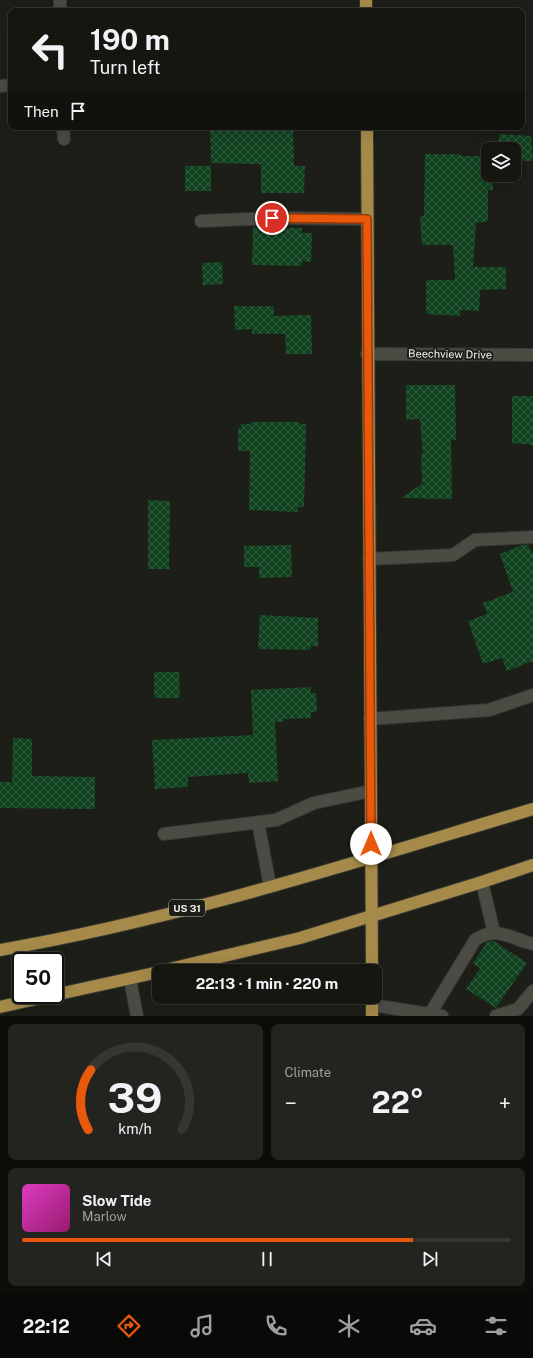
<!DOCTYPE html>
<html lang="en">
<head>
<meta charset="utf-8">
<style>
	body { margin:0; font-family:"Public Sans",sans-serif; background:#23231f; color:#f1f3f6; height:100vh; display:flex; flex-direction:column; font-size:15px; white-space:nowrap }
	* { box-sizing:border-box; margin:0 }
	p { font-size:13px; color:#9e9f9f }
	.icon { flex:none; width:22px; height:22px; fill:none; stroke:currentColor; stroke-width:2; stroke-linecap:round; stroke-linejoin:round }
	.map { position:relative; height:1016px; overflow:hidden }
	.panel { display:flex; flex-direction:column; gap:8px; padding:8px; background:#0c0c09; flex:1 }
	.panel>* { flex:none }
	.guide { position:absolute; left:8px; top:8px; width:517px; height:122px; border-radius:8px; box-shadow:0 4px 16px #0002,0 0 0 1px #353531; background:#161611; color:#f1f3f6; overflow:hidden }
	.buttons { position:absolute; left:481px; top:142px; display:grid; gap:8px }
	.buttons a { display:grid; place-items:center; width:40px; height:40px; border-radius:8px; background:#161611; box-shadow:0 4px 16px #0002,0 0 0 1px #353531; font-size:20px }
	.speed { position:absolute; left:12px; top:952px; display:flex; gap:8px; font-size:20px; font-weight:700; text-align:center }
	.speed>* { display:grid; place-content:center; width:52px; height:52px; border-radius:50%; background:#161611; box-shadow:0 4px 16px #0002,0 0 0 1px #353531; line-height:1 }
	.speed .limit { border:2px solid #111; border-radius:6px; background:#fff; color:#111 }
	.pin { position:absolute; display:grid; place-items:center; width:34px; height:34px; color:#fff; margin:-17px; border:2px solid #fff; border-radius:50%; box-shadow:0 1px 4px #0007 }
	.me { position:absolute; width:44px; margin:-22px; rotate:0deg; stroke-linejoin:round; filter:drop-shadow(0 0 3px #0008) }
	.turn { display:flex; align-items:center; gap:14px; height:84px; padding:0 16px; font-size:18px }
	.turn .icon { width:52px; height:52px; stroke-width:2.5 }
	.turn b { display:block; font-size:28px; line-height:34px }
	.then { display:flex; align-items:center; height:38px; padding:0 16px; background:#0003; gap:8px; font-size:15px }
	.big { font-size:30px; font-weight:700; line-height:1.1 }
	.panel .tile { flex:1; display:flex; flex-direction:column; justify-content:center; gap:6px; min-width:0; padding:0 14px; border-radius:8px; background:#23231f }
	.panel .dial { align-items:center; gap:0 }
	.dial svg { height:104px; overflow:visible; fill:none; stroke:#353531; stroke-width:7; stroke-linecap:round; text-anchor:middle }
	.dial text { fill:#f1f3f6; stroke:none }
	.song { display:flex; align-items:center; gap:12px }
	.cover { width:48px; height:48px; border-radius:6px; background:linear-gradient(135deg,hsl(310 70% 55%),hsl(320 70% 35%)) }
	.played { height:4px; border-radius:2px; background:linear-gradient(90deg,#ea580c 80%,#353531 80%) }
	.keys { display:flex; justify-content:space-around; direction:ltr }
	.heat { display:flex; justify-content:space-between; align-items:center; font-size:22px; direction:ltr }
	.panel .tiles { flex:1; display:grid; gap:8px; grid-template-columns:1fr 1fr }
	.tile:last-child { grid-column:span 2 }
	.trip { position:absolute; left:152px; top:964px; width:230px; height:40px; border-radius:8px; background:#161611; box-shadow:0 4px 16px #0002,0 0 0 1px #353531; font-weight:700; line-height:40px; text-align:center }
	.tab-bar { display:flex; height:64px; justify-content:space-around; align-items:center; background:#090907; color:#9e9f9f }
	.tab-bar .icon { width:28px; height:28px }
	.tab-bar .current { color:#ea580c }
	.tab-bar b { font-size:18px; color:#f1f3f6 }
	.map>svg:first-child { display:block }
	.building { fill:url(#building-cross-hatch) }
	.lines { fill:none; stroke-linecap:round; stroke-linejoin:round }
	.minor-casing { stroke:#363733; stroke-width:14 }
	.major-casing { stroke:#363733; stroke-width:14 }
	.minor { stroke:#4a4c44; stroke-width:12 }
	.major { stroke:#a58a49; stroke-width:12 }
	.route-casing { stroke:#983908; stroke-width:10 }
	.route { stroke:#ea580c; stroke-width:7 }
	.labels { text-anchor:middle; stroke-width:4; stroke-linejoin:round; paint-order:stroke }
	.shield { fill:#1d1e17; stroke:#b1b2ad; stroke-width:1 }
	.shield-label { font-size:10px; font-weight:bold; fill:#f1f2ed }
	.street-label { font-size:11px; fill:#f1f2ed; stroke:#1d1e17 }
</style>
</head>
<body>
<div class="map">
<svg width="533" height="1016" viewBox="0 0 533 1016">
	<defs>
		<pattern id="building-cross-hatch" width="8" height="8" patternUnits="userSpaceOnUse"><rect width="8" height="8" fill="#11421f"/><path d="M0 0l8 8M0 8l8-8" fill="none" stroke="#345e40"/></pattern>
	</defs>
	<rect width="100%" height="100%" fill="#1d1e17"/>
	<g class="building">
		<path d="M210,127h83l1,39h11l-1,27h-43v-29l-50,-1z"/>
		<path d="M499,134l32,2 2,25h-19v-12h-15z"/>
		<path d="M425,154h32l5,2h26v19h5v15h-5v31l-12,2 -3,44h33v22l-26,1 -1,21 -18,-1 -1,6 -34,-2v-34h29l-2,-35h-31l-2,-29h4z"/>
		<rect x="185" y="166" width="26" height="25"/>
		<path d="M253,227l49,1v5h10l-1,29 -9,-1v5l-50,-1z"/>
		<path d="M222,262l1,22 -20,1 -1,-22z"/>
		<path d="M234,306h40v10l37,-1 1,39h-26l-1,-20h-33v-5l-17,1z"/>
		<path d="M406,385h49l1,55h-5l1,59 -51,-1 21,-14 -1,-30h2l-3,-35 -14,1z"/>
		<path d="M512,396h21v49l-21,-2z"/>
		<path d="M250,422h50v2h6l-2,83h-6v5l-49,-2 1,-56v-3h-12v-23h3v-4h9z"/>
		<path d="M148,500l22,1 -1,68h-21z"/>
		<path d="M291,545l1,32 -33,1v-11h-15v-21z"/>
		<path d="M522,545h6l5,9v107l-26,10 -5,-13 -19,6 -15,-43 19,-7 -4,-11 30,-11 -13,-38z"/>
		<path d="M260,615l58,3v28h-7l-1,4 -52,-1z"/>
		<path d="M154,672h25l1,26h-26z"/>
		<path d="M311,687v6h5l1,19h-6v6l-27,1v3h-9l3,59 -29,2 -1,-10 -60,4v10l-33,2 -3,-49 101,-5 -2,-45z"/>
		<path d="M13,738l19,1v37l63,1v32l-95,-1v-26h12z"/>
		<path d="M494,941l33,22 -31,45 -30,-19 14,-21 -7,-5 14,-21z"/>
	</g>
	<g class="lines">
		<defs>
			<g id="minor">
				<path d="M60,0v11"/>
				<path d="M0,86l11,-1"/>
				<path d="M63,127l1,12"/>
				<path d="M201,221l71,-3 95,1"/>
				<path d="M367,354l166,1"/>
				<path d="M369,559l84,-4 22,-15 58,-3"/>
				<path d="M370,719l119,-9 44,-15"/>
				<path d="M258,822l12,64"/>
				<path d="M164,834l112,-14 38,-17 57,-12"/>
				<path d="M482,882l12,51"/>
				<path d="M130,979l7,37"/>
				<path d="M372,1005l70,11"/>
				<path d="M430,1014l45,-74c22,-15 36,-1 58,4"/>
				<path d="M496,1016l22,-7 15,-18"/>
			</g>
			<g id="major">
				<path d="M366,0v11"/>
				<path d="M367,127l5,844"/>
				<path d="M0,950c180,-31 358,-89 533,-141"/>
				<path d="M161,971l139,-33 182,-56 51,-17"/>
				<path d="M372,997v19"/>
				<path d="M0,1007l159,-35"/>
			</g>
		</defs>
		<use href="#minor" class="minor-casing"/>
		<use href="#major" class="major-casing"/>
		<use href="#minor" class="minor"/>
		<use href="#major" class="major"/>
	</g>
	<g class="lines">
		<defs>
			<path id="route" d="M272,218l95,1 4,625"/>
		</defs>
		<use href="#route" class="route-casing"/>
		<use href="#route" class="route"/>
	</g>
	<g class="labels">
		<rect class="shield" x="169" y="900" width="36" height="16" rx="3"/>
		<g class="shield-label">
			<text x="187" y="912">US 31</text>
		</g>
		<g class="street-label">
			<text transform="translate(450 354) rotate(1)" y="4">Beechview Drive</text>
		</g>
	</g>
</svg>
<div class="buttons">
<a><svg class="icon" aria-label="layers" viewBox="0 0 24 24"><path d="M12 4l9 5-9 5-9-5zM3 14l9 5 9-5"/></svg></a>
</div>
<div class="speed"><div class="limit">50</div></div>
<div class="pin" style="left:272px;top:218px;background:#d93025"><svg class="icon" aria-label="arrive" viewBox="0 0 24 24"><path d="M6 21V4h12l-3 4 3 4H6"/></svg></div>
<svg class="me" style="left:371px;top:844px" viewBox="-20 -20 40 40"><circle r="19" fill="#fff"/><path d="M0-13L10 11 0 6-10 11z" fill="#ea580c"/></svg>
<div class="trip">22:13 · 1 min · 220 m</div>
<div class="guide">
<div class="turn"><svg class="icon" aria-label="left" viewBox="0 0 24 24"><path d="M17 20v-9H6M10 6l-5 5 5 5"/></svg><div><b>190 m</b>Turn left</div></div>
<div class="then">Then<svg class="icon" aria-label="arrive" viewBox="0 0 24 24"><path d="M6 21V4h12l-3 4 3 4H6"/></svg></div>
</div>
</div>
<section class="panel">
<div class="tiles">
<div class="tile dial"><svg viewBox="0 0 100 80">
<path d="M14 69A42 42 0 1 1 86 69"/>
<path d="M14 69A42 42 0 0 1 16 23" stroke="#ea580c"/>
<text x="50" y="56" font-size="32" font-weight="700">39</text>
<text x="50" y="72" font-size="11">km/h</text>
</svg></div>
<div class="tile"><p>Climate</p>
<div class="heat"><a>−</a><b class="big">22°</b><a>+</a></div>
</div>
<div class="tile">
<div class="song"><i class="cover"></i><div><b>Slow Tide</b><p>Marlow</p></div></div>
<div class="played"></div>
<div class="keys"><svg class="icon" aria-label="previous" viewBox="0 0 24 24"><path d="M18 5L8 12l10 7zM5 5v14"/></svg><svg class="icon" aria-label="pause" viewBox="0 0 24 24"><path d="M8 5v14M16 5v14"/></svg><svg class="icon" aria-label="next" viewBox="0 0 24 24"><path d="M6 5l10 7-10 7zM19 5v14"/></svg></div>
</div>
</div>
</section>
<nav class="tab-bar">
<b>22:12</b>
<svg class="icon current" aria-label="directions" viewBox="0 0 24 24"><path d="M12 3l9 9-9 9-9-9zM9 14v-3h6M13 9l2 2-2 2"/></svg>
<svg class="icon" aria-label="music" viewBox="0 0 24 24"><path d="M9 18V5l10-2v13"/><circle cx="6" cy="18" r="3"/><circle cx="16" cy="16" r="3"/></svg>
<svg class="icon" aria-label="phone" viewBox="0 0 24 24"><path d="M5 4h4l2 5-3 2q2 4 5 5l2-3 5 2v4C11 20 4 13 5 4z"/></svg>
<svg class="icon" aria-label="climate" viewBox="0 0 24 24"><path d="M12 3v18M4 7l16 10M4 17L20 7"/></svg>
<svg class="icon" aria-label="car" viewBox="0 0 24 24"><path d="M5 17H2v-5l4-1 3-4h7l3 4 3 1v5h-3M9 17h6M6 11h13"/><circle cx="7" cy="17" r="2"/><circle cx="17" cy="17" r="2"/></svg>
<svg class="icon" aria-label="filters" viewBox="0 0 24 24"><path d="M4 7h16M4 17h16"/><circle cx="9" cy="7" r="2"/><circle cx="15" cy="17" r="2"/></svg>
</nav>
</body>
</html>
